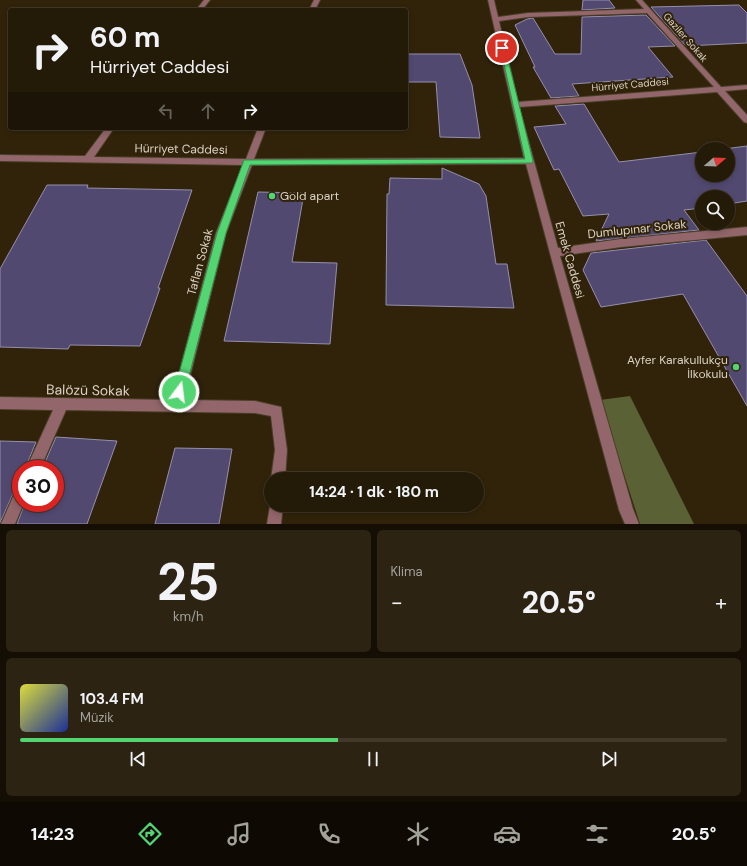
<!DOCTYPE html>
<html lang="tr">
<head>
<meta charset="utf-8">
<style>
	body { margin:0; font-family:"DM Sans",sans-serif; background:#2c2312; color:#f1f3f6; height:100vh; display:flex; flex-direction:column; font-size:15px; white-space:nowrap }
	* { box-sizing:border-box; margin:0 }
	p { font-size:13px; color:#a3a19c }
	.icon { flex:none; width:22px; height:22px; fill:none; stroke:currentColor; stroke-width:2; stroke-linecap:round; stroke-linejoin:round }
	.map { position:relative; height:524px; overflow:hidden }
	.panel { display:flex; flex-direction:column; gap:6px; padding:6px; background:#140e04; flex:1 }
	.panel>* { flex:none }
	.hud { position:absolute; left:8px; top:8px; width:400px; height:122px; border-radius:4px; box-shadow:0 2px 6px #0003,0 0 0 1px #413829; background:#241a08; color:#f1f3f6; overflow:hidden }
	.needle { width:26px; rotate:71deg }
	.buttons { position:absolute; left:695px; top:142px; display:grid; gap:8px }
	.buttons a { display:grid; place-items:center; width:40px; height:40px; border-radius:50%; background:#241a08; box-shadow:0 2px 6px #0003,0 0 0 1px #413829; font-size:20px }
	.speed { position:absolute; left:12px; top:460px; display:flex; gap:8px; font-size:20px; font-weight:700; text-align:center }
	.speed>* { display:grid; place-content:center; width:52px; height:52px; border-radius:50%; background:#241a08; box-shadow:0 2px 6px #0003,0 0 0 1px #413829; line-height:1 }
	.speed .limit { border:6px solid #d22; background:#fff; color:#111 }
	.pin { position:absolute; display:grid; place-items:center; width:34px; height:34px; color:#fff; margin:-17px; border:2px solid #fff; border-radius:50%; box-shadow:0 1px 4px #0007 }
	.me { position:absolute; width:44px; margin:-22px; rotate:15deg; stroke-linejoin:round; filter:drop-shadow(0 0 3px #0008) }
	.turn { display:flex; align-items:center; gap:14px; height:84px; padding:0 16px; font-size:18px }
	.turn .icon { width:52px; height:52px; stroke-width:2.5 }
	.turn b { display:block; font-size:28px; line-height:34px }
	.lanes { display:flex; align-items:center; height:38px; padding:0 16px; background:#0003; justify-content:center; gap:20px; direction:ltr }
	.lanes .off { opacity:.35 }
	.big { font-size:30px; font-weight:700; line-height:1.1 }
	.panel .widget { flex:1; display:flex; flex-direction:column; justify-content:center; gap:6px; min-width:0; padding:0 14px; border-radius:6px; background:#2c2312 }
	.panel .dial { align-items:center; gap:0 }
	.dial b { font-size:52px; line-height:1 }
	.song { display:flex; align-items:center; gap:12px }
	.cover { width:48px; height:48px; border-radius:6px; background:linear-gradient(135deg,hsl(60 70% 55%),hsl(230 70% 35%)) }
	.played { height:4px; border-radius:2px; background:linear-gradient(90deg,#53d672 45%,#413829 45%) }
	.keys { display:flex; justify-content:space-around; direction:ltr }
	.heat { display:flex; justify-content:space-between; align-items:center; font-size:22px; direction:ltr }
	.panel .tiles { flex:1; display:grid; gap:6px; grid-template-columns:1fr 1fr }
	.widget:last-child { grid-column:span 2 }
	.trip { position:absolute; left:264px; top:472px; width:220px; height:40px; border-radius:20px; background:#241a08; box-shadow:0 2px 6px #0003,0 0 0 1px #413829; font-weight:700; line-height:40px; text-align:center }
	.tab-bar { display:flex; height:64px; justify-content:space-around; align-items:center; background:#0e0a03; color:#a3a19c }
	.tab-bar .icon { width:28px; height:28px }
	.tab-bar .current { color:#53d672 }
	.tab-bar b { font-size:18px; color:#f1f3f6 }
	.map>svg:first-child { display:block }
	.forest { fill:#5a6134 }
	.building { fill:#524971; stroke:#958fac }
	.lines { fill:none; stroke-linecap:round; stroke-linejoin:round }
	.minor-casing { stroke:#4b3f28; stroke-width:2 }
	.minor { fill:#92666b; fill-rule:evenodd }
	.route { fill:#53d672; stroke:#368b4a }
	.poi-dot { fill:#53d672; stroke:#30230a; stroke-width:1.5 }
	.labels { text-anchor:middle; stroke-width:4; stroke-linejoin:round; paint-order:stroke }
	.far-street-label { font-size:10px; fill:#dbd2c4; stroke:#30230a }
	.street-label { font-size:12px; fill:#dbd2c4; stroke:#30230a }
	.poi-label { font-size:12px; fill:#dbd2c4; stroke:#30230a; text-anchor:start }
	.near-street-label { font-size:14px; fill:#dbd2c4; stroke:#30230a }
</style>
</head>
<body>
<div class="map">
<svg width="747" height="524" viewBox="0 0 747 524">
	<rect width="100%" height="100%" fill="#30230a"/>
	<path class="forest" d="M630,396l64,128h-54l-40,-124z"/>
	<g class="building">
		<path d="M583,0h26l6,8 -33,2z"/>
		<path d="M739,5l8,8v30l-61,3 -35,-39z"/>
		<path d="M646,15l29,31 -27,1 25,30 -101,7 7,12 -28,2 -18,-31h2l-20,-42 12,-6 6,-1 22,36h26l1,-37z"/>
		<path d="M406,54h54l12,31 8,53 -40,-1 -4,-55h-30z"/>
		<path d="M584,104l35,58 83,-10v23h26v-26h-4l23,-3v55l-19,3v-7h-26v11l-18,2 15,20 -103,11 13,-27 -26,2 -24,-47 -5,1 -20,-43 32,-3 -11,-18z"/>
		<path d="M442,168l37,16 7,12 10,68h11l7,44 -128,-3 1,-111h2l1,-16 52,1z"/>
		<path d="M47,185h41l-1,3 105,2 -34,98h2l-20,58 -70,-1 -2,4 -68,-2v-78z"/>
		<path d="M258,192l46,1 -12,69 45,1 -7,81 -106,-3z"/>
		<path d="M706,240l41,56v110l-64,-112 -82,13 -18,-37 8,-17z"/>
		<path d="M56,437l61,4 -30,83h-70l8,-21h30v-34h-13z"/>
		<path d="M0,441l36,1 -11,27h-4v18l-6,2 -15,34z"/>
		<path d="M175,448l57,1 -13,75h-64z"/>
	</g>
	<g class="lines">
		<defs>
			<g id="minor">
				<path d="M204,0h6l-8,10h-6z"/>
				<path d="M314,0h6l-5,10h-6z"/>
				<path d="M488,0h6l4,17 30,-4 116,-4 -8,-9h6l79,87 26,-2v4l-22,2 22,24v8l-3,-1 -27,-30 -198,15 39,141 63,-9 126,-12v8l-126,12 -61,9 73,253 6,15h-14l-6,-14 -93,-346 -274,1 -26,68 -42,167 71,1 26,6 6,43 -2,29h-14l4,-29 -4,-34 -16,-3 -189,-3 -26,59h-14l27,-59 -53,-1v-12l172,3 44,-167 27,-68 -243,-4v-6l85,1 21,-28h8l-20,29 152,2 12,-31h8l-12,31 270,-1zM647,13l67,74 -196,15 -19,-81 29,-4z"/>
				<path d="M21,488v15h3l-9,21h-14l15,-34z"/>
				<path d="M271,500v5h12l-2,19h-14z"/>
			</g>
		</defs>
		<use href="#minor" class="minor-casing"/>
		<use href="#minor" class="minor"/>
	</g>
	<path class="route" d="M500,46l5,2 28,113 -1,2 -282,2 -24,68 -41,159 -2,4 -4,1 -4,-1 -1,-4 43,-159 27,-73 281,-1z"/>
	<g class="poi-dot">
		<circle cx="272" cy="196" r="4"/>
		<circle cx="736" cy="367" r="4"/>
	</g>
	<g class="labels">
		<g class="far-street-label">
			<text transform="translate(686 37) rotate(49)" y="4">Gaziler Sokak</text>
			<text transform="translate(630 84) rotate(-5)" y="4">Hürriyet Caddesi</text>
		</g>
		<g class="street-label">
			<text transform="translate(181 149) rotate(1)" y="4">Hürriyet Caddesi</text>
			<text transform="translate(637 229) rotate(-6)" y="4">Dumlupınar Sokak</text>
			<text transform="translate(570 260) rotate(74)" y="4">Emek Caddesi</text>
			<text transform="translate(200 262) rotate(-75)" y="4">Taflan Sokak</text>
		</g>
		<g class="poi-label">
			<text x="280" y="200">Gold apart</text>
			<text x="728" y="364" text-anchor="end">Ayfer Karakullukçu<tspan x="728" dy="14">İlkokulu</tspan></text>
		</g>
		<g class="near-street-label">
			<text transform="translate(88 390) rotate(1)" y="5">Balözü Sokak</text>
		</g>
	</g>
</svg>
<div class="buttons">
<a><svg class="needle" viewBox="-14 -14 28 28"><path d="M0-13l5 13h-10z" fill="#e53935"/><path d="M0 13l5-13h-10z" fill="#a3a19c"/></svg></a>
<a><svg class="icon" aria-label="search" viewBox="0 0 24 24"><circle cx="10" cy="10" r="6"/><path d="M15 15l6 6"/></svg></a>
</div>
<div class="speed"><div class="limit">30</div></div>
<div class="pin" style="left:502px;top:48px;background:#d93025"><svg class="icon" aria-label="arrive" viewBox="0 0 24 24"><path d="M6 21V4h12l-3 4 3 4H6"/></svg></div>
<svg class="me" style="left:179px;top:392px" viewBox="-20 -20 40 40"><circle r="17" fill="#53d672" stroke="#fff" stroke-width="3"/><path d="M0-11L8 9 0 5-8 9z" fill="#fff"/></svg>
<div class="trip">14:24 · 1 dk · 180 m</div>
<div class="hud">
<div class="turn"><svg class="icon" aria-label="right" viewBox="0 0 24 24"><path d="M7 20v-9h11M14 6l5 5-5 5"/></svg><div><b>60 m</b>Hürriyet Caddesi</div></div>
<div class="lanes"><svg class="icon off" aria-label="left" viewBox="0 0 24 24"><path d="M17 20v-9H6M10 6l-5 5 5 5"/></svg><svg class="icon off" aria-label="ahead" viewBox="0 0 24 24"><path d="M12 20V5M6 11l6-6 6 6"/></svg><svg class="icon" aria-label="right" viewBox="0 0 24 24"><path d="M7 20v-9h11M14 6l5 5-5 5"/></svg></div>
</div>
</div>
<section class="panel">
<div class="tiles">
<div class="widget dial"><b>25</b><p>km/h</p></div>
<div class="widget"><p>Klima</p>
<div class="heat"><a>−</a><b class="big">20.5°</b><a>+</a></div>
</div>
<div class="widget">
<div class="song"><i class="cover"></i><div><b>103.4 FM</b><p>Müzik</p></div></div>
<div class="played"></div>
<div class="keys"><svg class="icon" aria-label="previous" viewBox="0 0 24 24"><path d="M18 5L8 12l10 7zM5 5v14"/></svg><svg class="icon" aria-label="pause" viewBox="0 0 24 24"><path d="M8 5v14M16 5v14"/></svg><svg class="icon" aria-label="next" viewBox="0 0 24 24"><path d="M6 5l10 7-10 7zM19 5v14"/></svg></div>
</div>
</div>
</section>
<nav class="tab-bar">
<b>14:23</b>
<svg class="icon current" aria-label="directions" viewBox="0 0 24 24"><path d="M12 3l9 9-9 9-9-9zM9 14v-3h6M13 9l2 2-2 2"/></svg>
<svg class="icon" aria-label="music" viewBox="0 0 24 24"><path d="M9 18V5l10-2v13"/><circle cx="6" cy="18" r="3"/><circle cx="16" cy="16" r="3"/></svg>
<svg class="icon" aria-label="phone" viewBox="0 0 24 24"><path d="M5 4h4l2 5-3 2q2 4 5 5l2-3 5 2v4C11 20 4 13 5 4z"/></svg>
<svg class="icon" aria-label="climate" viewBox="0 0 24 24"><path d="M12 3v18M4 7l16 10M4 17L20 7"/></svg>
<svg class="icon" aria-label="car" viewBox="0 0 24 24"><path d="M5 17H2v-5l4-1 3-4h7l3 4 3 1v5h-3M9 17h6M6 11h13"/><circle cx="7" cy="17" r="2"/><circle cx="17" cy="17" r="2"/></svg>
<svg class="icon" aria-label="filters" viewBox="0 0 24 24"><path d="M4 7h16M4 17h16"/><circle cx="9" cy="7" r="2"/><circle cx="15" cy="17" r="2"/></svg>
<b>20.5°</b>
</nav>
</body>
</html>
